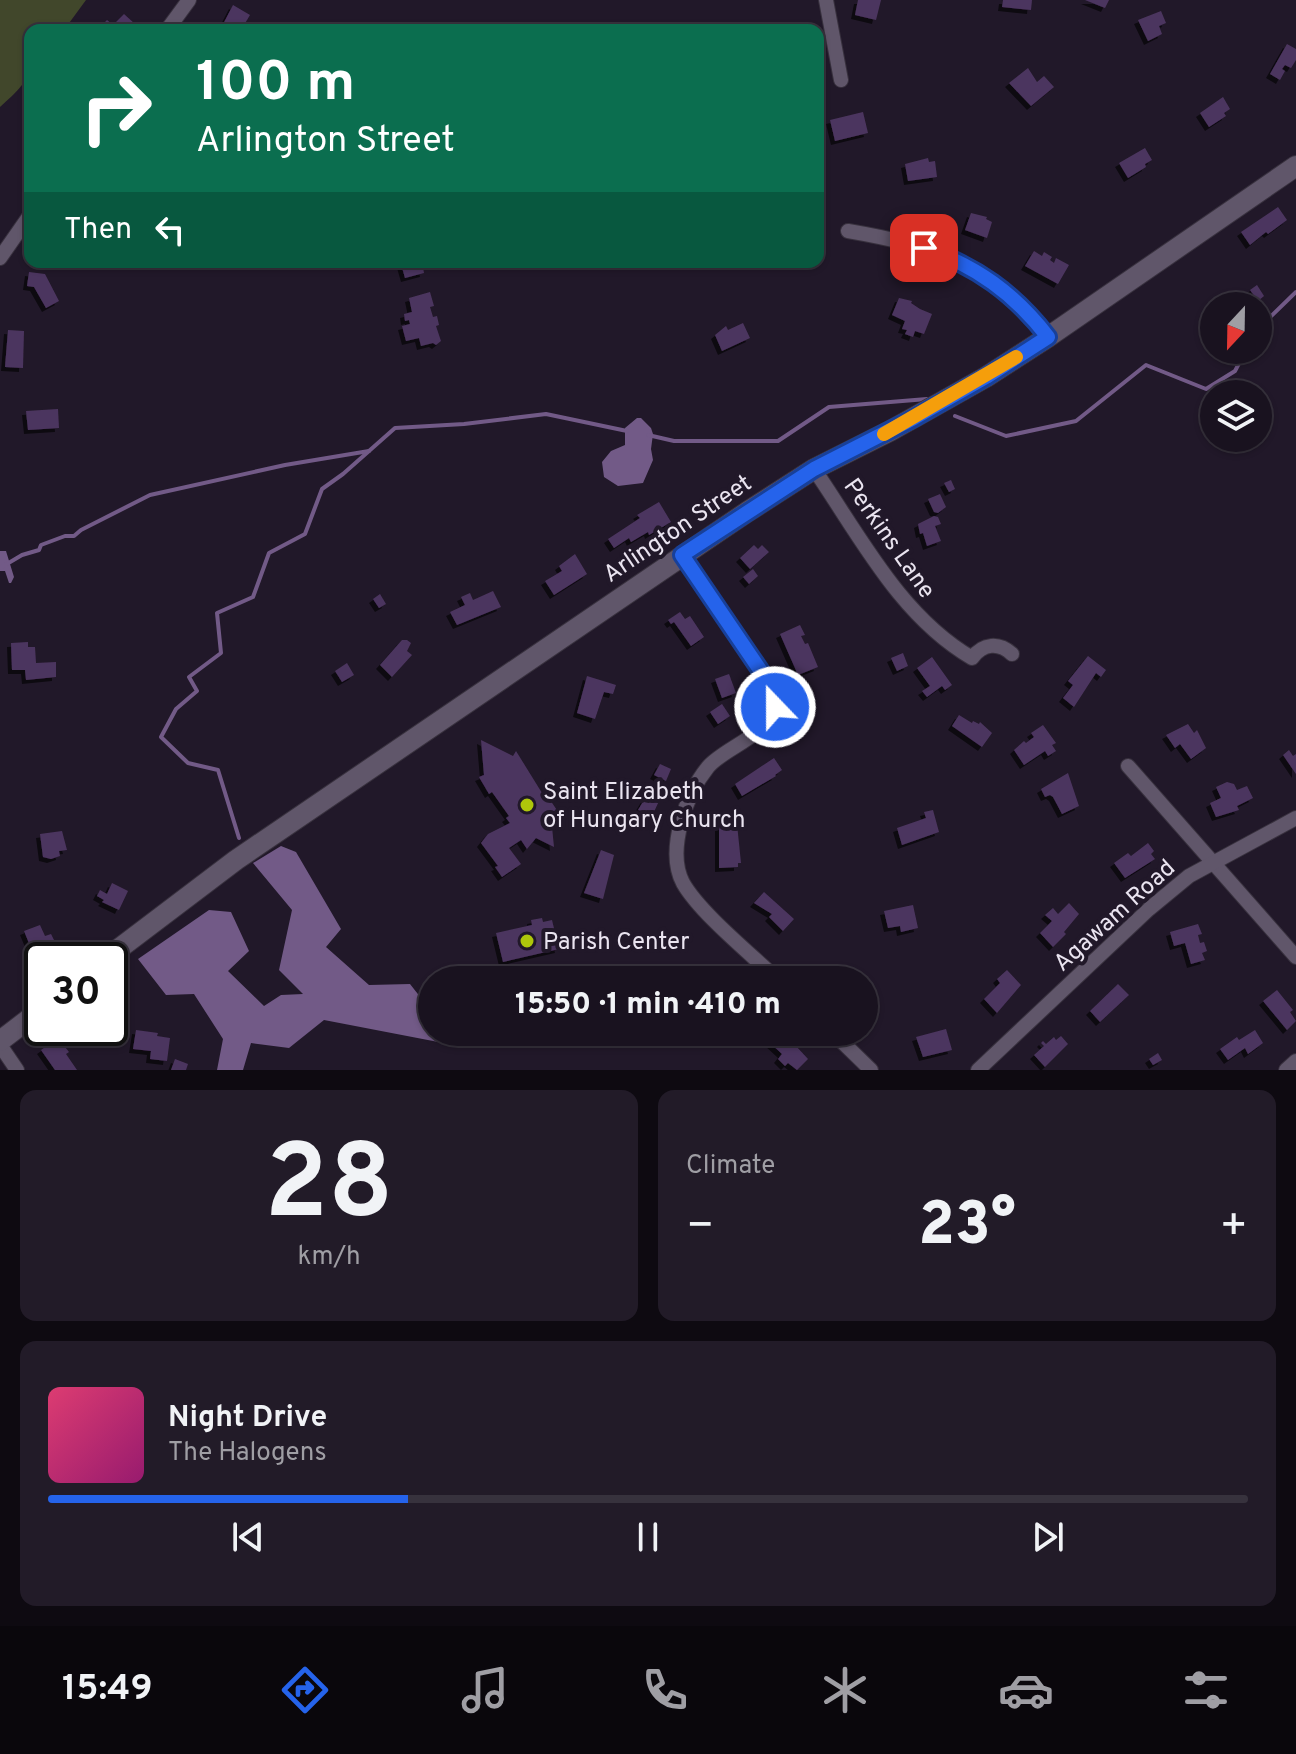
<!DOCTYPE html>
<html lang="en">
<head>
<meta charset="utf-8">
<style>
	body { margin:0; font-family:Overpass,sans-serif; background:#221b28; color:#f1f3f6; height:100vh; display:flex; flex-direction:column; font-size:30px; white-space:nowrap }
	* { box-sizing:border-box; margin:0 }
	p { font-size:26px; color:#9f9ea4 }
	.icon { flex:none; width:44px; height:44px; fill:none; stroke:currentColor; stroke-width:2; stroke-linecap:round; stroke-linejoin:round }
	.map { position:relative; height:1070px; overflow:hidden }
	.side { display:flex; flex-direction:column; gap:20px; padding:20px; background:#0e0a11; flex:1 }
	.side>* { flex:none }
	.top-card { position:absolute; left:24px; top:24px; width:800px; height:244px; border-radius:16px; box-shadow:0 2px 6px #0004,0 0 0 2px #37323d; background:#0b6e4f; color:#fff; overflow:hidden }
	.needle { width:52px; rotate:202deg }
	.controls { position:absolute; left:1200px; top:292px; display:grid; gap:16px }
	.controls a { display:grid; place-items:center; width:72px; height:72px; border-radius:50%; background:#19121f; box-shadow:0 2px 6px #0004,0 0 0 2px #37323d; font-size:40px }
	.speed { position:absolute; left:24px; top:942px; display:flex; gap:16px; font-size:40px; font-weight:700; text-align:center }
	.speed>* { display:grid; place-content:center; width:104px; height:104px; border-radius:50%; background:#19121f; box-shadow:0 2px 6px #0004,0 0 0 2px #37323d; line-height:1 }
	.speed .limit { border:4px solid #111; border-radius:12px; background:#fff; color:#111 }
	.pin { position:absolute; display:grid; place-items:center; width:68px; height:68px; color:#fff; margin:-34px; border-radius:16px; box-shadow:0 4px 12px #0006 }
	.me { position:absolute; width:88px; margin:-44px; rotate:338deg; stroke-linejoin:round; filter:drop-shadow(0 0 6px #0008) }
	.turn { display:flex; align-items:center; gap:28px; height:168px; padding:0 40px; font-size:36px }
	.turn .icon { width:104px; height:104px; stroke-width:2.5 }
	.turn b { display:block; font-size:56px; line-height:68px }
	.then { display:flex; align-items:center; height:76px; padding:0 40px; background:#0003; gap:16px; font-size:30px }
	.big { font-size:60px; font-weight:800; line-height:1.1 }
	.side .tile { flex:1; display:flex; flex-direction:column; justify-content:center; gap:12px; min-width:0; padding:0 28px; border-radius:16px; background:#221b28 }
	.side .dial { align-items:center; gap:0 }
	.dial b { font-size:104px; line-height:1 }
	.song { display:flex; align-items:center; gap:24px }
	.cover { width:96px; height:96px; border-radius:12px; background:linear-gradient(135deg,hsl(340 70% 55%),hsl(320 70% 35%)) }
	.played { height:8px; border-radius:4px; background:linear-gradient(90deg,#2563eb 30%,#37323d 30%) }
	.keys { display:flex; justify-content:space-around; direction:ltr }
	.heat { display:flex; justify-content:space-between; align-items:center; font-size:44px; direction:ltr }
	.side .tiles { flex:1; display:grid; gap:20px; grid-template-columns:1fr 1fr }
	.tile:last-child { grid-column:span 2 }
	.trip { position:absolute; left:418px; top:966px; width:460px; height:80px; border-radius:40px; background:#19121f; box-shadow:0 2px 6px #0004,0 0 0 2px #37323d; font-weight:800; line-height:80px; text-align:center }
	.tabs { display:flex; height:128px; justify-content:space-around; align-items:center; background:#0a070c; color:#9f9ea4 }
	.tabs .icon { width:56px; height:56px }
	.tabs .active { color:#2563eb }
	.tabs b { font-size:36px; color:#f1f3f6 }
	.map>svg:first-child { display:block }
	.green { fill:#41472b }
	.water { fill:#725a87 }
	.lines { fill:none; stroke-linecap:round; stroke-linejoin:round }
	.stream { stroke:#725a87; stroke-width:4 }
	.building { fill:#4c355f; filter:url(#shadow) }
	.street-casing { stroke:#38313e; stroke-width:16 }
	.secondary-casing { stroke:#38313e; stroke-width:22 }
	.street { stroke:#60566a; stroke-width:14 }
	.secondary { stroke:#60566a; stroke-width:20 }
	.route-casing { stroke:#184099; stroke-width:20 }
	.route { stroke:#2563eb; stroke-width:14 }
	.slow { stroke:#f59e0b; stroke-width:14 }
	.poi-dot { fill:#aec60b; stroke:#211829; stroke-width:3 }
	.labels { text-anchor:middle; stroke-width:8; stroke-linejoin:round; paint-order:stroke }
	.street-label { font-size:24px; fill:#eae4f0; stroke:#211829 }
	.poi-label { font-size:24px; fill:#eae4f0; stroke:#211829; text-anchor:start }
</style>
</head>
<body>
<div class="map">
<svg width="1296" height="1070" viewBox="0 0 1296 1070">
	<defs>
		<filter id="shadow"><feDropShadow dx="-4" dy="4" stdDeviation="0" flood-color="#0009"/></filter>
	</defs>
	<rect width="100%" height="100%" fill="#211829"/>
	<path class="green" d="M0,0h86l-22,30h-34c0,45 5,46 -30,77z"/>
	<g class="water">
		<path d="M637,418h4l10,10 2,6 -2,15 2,11 -10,23 -25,3 -14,-9 -2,-15 9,-11 14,-6v-17z"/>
		<path d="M0,551h6l8,26 -3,6h-2l-4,-12h-5z"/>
		<path d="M281,846l15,6 45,77 -15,18 43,38 41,-1 22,28v20h16l11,14 -135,-26 -35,28 -38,-5 -8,27h-26l6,-31 -29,-45 -28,1 -28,-36 71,-49 22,2 18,39 -21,20 36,35 17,-11 22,-1 -24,-24 13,-60 -39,-47z"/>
	</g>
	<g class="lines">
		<g class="stream">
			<path d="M1258,329l38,-37"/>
			<path d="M955,416l51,20 70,-15 70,-56 60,24 29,-18 11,-21"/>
			<path d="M648,435l26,6h104l51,-34 98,-8"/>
			<path d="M0,568l22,-13 17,-5 2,-5 24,-9h9l7,-6 69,-35 135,-30 84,-14"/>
			<path d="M239,838l-21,-68 -30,-7 -27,-26 15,-28 21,-18 -8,-14 32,-24 -4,-40 36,-16 16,-44 36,-19 17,-45 21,-15 52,-46 69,-4 82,-10 81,17"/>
		</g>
	</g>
	<g class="building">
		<path d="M858,0h23l-5,20 -21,-5z"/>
		<path d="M1003,0h29l-1,10 -29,-3z"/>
		<path d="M1085,0h24l-4,8z"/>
		<path d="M233,5l17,10 -9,15h-21z"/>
		<path d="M1161,11l5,12 -7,3 3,8 -14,7 -10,-21z"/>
		<path d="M124,14l11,10 -5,6h-24l-5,-4 6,-6 6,5z"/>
		<path d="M1287,44l9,5v11l-5,8 -6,-3 -3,4 3,2 -5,9 -10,-6z"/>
		<path d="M1028,68l9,14 7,-6 10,11 -23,19 -22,-23z"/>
		<path d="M1223,97l7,12 -6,4 2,3 -17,11 -9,-14z"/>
		<path d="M863,112l5,21 -33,8 -5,-21z"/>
		<path d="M1145,148l7,12 -7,4 1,3 -18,11 -9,-15z"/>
		<path d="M928,158l1,4 6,-1 2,16 -29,4 -3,-17z"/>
		<path d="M1278,207l9,13 -19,14 -2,-2 -16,13 -9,-13z"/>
		<path d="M971,213l16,4 -1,2 6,3 -5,16 -22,-8z"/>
		<path d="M1034,251l8,5 2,-4 8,5 -2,3 4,3 2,-5 13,7 -11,19 -33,-18z"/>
		<path d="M409,262h13l2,11 -19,5 -4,-14z"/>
		<path d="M29,272l16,2 14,27 -13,7 -12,-21 -7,-1z"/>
		<path d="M1257,285l7,11 -6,5 -8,-11z"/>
		<path d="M430,292l4,14 -4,1 3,10 4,-1 2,9 -3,1 5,15 -5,4 -3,-2 -12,3 -2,-8 -13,3 -4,-15 8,-2 -1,-4 -4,1 -1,-7 8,-2 -3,-14z"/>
		<path d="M899,298l13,3 -1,2 9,6 12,5 -8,20 -9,-3 -2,6 -8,-3 2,-4 -5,-1 3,-8 -13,-6z"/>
		<path d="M743,323l7,15 -28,13 -7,-16 11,-9 2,4z"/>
		<path d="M8,330l16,1 -1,37 -18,-1z"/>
		<path d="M58,409l1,19 -31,2 -2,-19z"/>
		<path d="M951,480l4,9 -6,3 -5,-9z"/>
		<path d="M940,494l6,13 -8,6 -4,-1 -6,-13z"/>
		<path d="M659,502l12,20 -22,13 -1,-3 -17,10 -2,-4 -15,10 -6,-9 32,-21 -3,-3z"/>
		<path d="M934,516l4,1 3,7 -6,2 6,15 -14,5 -4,-13 -3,1 -2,-10z"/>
		<path d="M754,545l4,4 4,-4 7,7 -19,17 -10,-11z"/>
		<path d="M575,554l12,20 -33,21 -9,-14 17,-10 -3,-5z"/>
		<path d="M753,569l5,7 -9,8 -6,-7z"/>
		<path d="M493,591l8,16 -44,18 -7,-13 15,-7 -4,-8 9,-4 3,7z"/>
		<path d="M380,594l6,10 -7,4 -6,-9z"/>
		<path d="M680,612l5,7 5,-3 14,21 -13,9 -17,-24 -3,2 -3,-4z"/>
		<path d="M800,625l5,10 -4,1 4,8 3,-1 10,24 -20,8 -18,-41z"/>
		<path d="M402,640h5l4,3 -4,8 5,4 -20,22 -12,-12z"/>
		<path d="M28,642v5h7l1,16 20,-1v15l-30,3 -1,-10h-13l-1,-27z"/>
		<path d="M903,653l5,13 -11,5 -6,-13z"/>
		<path d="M1088,656l18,14 -5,7 -5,-4 -22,34 -11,-9 10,-13 -5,-4z"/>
		<path d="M932,657l20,28 -7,5 -3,-4 -15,11 -5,-6 8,-5 -13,-18z"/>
		<path d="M347,663l7,12 -12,7 -7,-11z"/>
		<path d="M729,674l7,19 -14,5 -7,-19z"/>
		<path d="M587,676l29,9 -3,9 -9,-2 -9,27 -18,-6z"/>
		<path d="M722,704l8,12 -12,8 -8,-12z"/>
		<path d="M959,715l13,8 1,-2 6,3 1,-2 12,11 -10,14 -30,-21z"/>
		<path d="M1188,724l6,9 3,-3 9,18 -15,11 -11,-15 -5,4 -9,-13z"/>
		<path d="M1043,725l13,18 -4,2 4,6 -8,5 -3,-5 -21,14 -10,-15 10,-9 2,2 8,-6 -3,-4z"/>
		<path d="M481,740l32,16 3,-5 26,42 2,-2 21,31 -13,5 2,20 -18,-9 -9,11 -6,-9 -12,8 12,16 -19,13 -7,-10 3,-1 -17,-23 7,-9 22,-11 -4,-5 3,-2 -17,-24 -3,2 -10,-17 5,-2z"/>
		<path d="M1289,750l4,6 3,-2v20l-13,-19z"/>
		<path d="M774,758l8,12 -7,5 1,1 -34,20 -7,-12z"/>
		<path d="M660,764l11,5 -5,12 -12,-6z"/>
		<path d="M1068,773l11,33 -17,8 -9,-17 -3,-2 -5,2 -4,-8z"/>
		<path d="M1227,782l7,2 3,6 10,-4 6,12 -16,8 2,4 -23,7 -6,-14 11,-5 -5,-11z"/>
		<path d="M653,785l5,3 -4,8 6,3 -8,17 -5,-2 -4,8 -5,-2 4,-9 -4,-1z"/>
		<path d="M933,810l6,22 -37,13 -5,-17 29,-10 -2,-6z"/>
		<path d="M737,824l4,39h-3v4l-19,1v-42z"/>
		<path d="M62,831l5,19 -8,1 1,5 -9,3 -8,-2 -3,-23z"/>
		<path d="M1148,843l6,8 -3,3 4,5 -30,19 -11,-15 14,-10 3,3z"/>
		<path d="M601,850l13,5 -11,44 -19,-6z"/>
		<path d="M112,883l16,8 -9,19 -17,-8 2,-2 -7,-4 3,-6 7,4z"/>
		<path d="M764,892l30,27 -11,12 -14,-14 3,-3 -18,-11z"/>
		<path d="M1069,903l10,11 -15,18 2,2 -13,13 -13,-14 12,-12 -7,-6 8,-7 5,6z"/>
		<path d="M913,905l5,23 -17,4 -1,-6 -12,2 -4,-17z"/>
		<path d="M542,918l1,4 9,-2 7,29 -56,13 -7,-29 36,-8 -1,-5z"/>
		<path d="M1198,924l4,10 -4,1 2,8 4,-1 3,9 -5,2 3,7 -14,4 -6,-21 -11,3 -4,-14z"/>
		<path d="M40,925l5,11 6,-2 3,6 -7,3 2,4 -16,6 -9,-22z"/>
		<path d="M1007,970l14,15 -24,28 -13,-14 16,-16 -3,-4z"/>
		<path d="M1118,984l11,11 -29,27 -10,-11z"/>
		<path d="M867,989l8,7 -4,5 5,4 -12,13v-26z"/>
		<path d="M1277,990l16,20 -3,2 6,9 -9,9 -24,-29z"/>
		<path d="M946,1029l6,21 -29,7 -7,-20z"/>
		<path d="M136,1030l22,3 -1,3 13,2 -3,23 -17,-2 1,-8 -18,-2z"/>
		<path d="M1255,1030l8,13 -15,11 -3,-6 -17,12 -8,-11 17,-12 2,3z"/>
		<path d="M777,1032h6l25,27 -11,11 -9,-7 -3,3 -7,-7 4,-5 -14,-13z"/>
		<path d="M1061,1036l7,8 -23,23 -11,-12 10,-9 -3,-3 2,-2 3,3 8,-7 2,3z"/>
		<path d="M58,1038l11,14 -3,2 11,16h-22l-14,-20z"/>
		<path d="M1158,1053l4,7 -9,5 -4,-6z"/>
		<path d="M175,1059l13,5 -2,6h-15z"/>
	</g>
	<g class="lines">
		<defs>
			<g id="street">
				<path d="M826,0l15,80"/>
				<path d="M167,30l22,-30"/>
				<path d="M848,231c88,15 144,34 200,106"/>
				<path d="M0,258l30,-43"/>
				<path d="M814,469c46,67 86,147 158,189 11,-15 27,-16 40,-4"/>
				<path d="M682,555l91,134c17,40 -46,55 -65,78 -22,27 -42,84 -25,116 17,30 69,72 95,97"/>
				<path d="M1128,766l168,191"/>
				<path d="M832,1032l39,38"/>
				<path d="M0,1045l17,25"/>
				<path d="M978,1070l171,-161 40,-33 107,-58"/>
				<path d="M1286,1070l10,-9"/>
			</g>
			<g id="secondary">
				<path d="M104,960l132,-100 511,-348 67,-43 76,-38 96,-54 62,-40 248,-171"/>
				<path d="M0,1041l42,-32"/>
			</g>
		</defs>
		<use href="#street" class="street-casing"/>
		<use href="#secondary" class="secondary-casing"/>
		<use href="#street" class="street"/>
		<use href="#secondary" class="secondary"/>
	</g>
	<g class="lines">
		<defs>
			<path id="route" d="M775,707l1,-6 -3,-12 -91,-134 132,-86 100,-51 72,-41 62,-40c-34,-44 -72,-71 -124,-89"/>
		</defs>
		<use href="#route" class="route-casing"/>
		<use href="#route" class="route"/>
		<path class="slow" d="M884,434l132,-77"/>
	</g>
	<g class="poi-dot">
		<circle cx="527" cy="805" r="8"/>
		<circle cx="527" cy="941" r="8"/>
	</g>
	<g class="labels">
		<g class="street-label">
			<text transform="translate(677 528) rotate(-34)" y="8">Arlington Street</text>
			<text transform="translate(890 538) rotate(55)" y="8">Perkins Lane</text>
			<text transform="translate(1114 915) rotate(-42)" y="8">Agawam Road</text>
		</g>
		<g class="poi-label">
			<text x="543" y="799">Saint Elizabeth<tspan x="543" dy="28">of Hungary Church</tspan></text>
			<text x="543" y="949">Parish Center</text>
		</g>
	</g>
</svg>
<div class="controls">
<a><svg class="needle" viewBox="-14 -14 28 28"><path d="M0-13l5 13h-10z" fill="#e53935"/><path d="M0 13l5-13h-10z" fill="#9f9ea4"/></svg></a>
<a><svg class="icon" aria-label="layers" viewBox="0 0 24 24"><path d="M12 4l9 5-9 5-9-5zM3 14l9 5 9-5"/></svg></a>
</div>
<div class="speed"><div class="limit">30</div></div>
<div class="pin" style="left:924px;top:248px;background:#d93025"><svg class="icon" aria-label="arrive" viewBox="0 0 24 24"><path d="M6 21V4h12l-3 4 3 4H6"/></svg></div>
<svg class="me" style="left:775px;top:707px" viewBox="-20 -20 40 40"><circle r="17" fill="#2563eb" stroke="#fff" stroke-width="3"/><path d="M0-11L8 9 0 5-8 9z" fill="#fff"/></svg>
<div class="trip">15:50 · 1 min · 410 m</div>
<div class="top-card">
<div class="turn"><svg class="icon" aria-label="right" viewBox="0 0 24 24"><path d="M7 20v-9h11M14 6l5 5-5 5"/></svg><div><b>100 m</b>Arlington Street</div></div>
<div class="then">Then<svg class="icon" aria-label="left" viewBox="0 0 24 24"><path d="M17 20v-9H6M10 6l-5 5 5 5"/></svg></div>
</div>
</div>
<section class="side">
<div class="tiles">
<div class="tile dial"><b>28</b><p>km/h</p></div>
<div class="tile"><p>Climate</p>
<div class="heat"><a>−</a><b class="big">23°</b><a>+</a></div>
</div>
<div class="tile">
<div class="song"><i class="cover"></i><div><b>Night Drive</b><p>The Halogens</p></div></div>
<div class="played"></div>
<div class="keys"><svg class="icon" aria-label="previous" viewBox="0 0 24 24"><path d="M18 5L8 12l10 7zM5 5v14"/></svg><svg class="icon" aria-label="pause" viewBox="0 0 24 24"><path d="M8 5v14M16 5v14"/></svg><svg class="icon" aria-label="next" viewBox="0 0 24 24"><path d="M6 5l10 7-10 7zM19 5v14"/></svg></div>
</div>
</div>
</section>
<nav class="tabs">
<b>15:49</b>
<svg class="icon active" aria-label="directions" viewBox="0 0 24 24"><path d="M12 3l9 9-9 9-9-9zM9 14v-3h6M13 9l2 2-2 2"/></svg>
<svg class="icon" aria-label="music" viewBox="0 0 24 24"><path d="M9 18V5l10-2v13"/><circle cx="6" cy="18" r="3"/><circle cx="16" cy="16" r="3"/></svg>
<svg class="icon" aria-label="phone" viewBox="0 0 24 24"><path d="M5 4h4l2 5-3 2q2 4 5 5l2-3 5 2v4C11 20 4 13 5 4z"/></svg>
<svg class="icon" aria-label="climate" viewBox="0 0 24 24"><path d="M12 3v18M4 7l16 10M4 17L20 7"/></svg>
<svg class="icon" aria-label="car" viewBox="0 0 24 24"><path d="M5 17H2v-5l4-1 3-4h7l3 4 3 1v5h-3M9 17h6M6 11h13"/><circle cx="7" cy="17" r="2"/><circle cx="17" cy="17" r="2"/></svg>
<svg class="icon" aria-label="filters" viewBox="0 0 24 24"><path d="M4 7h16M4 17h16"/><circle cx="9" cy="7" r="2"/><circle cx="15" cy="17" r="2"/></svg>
</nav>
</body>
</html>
